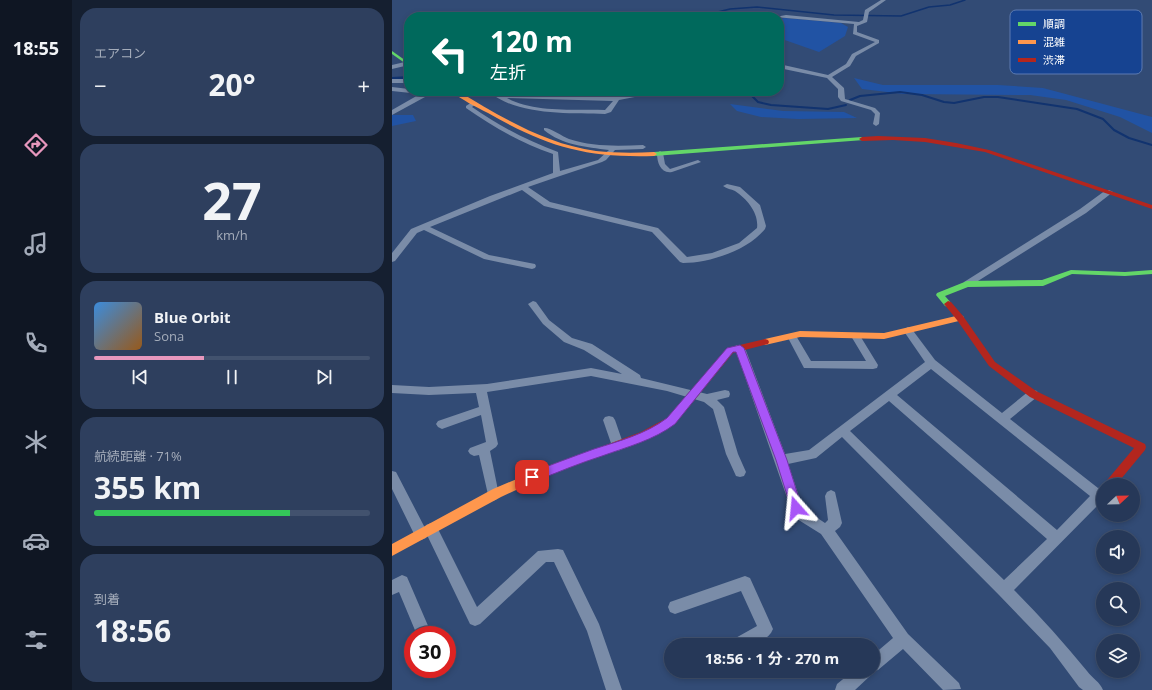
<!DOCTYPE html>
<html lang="ja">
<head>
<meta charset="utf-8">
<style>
	body { margin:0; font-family:"Open Sans","Noto Sans JP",sans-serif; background:#2e3f5e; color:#f1f3f6; height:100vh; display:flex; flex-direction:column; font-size:15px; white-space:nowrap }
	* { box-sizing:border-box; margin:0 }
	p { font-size:13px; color:#a4acba }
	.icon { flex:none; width:22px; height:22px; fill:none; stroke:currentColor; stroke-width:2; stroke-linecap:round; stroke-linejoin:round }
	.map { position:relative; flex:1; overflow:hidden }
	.panel { display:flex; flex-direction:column; gap:8px; padding:8px; background:#151f30; width:320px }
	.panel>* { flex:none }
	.banner { position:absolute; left:12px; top:12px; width:380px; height:84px; border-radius:16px; box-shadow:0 2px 6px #0003,0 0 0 1px #42526e; background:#00695c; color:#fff; overflow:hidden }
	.needle { width:26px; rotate:68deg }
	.tools { position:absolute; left:704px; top:478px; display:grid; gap:8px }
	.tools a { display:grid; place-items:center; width:44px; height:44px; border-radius:50%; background:#263858; box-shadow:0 2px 6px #0003,0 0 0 1px #42526e; font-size:20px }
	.speed { position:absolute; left:12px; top:626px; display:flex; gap:8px; font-size:20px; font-weight:700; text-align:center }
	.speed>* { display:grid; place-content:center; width:52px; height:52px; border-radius:50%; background:#263858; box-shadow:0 2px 6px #0003,0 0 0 1px #42526e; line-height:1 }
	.speed .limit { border:6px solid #d22; background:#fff; color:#111 }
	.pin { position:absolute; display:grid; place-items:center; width:34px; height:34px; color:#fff; margin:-17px; border-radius:8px; box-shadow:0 2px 6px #0006 }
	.me { position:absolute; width:44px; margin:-22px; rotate:342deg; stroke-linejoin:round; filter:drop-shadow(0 0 3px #0008) }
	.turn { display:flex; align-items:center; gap:14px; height:84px; padding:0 20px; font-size:18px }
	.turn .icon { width:52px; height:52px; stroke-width:2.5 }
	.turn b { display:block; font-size:28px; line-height:34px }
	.big { font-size:30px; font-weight:700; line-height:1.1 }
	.panel .widget { flex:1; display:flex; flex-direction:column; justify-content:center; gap:6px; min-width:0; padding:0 14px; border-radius:16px; background:#2e3f5e }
	.panel .dial { align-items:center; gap:0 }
	.dial b { font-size:52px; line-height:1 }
	.song { display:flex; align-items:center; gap:12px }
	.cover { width:48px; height:48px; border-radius:6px; background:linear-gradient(135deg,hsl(210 70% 55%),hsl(30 70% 35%)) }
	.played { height:4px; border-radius:2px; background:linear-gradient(90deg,#e797bd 40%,#42526e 40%) }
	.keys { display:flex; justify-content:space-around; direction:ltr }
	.heat { display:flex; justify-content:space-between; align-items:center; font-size:22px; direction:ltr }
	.charge { height:6px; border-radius:3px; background:linear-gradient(90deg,#34c759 71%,#42526e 0) }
	.trip { position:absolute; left:272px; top:638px; width:216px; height:40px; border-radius:20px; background:#263858; box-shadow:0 2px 6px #0003,0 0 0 1px #42526e; font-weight:700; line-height:40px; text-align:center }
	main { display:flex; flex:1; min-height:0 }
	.menu { display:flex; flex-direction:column; width:72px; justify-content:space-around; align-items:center; background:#0f1623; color:#a4acba }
	.menu .icon { width:28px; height:28px }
	.menu .on { color:#e797bd }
	.menu b { font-size:18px; color:#f1f3f6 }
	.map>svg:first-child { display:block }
	.green { fill:#2153a4 }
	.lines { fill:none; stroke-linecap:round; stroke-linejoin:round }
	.stream-far1 { stroke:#11336f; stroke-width:1.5 }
	.stream { stroke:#11336f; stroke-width:2 }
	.river { fill:#11336f; fill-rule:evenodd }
	.street { fill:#7a8ca8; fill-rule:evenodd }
	.fast { fill:#63d668; fill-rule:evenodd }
	.slow { fill:#ff974d; fill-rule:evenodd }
	.jam { fill:#b3261e; fill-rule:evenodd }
	.route { fill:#a855f7; stroke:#6d37a1 }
	.key { fill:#164391; stroke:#5c7bb2; stroke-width:1 }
	.key-label { font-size:11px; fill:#fff }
</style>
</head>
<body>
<main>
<nav class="menu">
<b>18:55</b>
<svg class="icon on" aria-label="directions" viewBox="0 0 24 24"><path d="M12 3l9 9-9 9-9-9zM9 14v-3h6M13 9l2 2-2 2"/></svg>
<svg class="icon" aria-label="music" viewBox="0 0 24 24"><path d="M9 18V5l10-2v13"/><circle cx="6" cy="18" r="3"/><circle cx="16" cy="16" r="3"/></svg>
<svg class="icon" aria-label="phone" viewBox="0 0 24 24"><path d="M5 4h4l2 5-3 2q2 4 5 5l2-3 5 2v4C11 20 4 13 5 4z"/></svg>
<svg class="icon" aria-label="climate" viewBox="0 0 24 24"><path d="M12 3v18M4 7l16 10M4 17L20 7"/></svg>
<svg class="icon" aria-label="car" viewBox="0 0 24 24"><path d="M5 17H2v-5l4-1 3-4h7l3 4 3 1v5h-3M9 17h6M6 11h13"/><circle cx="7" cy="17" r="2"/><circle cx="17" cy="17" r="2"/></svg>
<svg class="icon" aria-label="filters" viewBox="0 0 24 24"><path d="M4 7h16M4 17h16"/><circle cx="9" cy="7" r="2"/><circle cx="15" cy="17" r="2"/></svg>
</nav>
<section class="panel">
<div class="widget"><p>エアコン</p>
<div class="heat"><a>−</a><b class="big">20°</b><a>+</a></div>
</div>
<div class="widget dial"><b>27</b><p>km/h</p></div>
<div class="widget">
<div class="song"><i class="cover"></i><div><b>Blue Orbit</b><p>Sona</p></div></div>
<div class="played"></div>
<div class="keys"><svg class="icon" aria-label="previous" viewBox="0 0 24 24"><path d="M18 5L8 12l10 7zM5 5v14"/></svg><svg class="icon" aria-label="pause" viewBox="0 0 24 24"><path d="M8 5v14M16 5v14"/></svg><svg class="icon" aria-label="next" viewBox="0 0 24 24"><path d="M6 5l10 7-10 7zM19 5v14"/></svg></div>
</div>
<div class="widget"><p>航続距離 · 71%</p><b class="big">355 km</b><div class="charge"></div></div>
<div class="widget"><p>到着</p><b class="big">18:56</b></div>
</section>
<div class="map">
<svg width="760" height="690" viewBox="0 0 760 690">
	<rect width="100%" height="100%" fill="#324b75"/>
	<g class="green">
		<path d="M393,18l56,5 7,4 -3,9 -26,16 -40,-14v-19z"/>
		<path d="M462,78l29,7h115l45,3 109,29v16l-32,-16 -54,-17 -36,-5 -126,-1 -42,-5z"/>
		<path d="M338,104l53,7 61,1 13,6 -59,1 -37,-2 -24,-6z"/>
		<path d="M0,115h21l3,6 -24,5z"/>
	</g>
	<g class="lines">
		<path class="stream-far1" d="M305,17l33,-8 27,-2 77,8 67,1 28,-9 21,-2 15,-5"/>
		<g class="stream">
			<path d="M352,91l5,2 9,9 13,3 57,4 18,-4"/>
			<path d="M458,100l10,-4 40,-4 22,3 22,7 10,1 30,-6h14l79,12 26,10 11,11 15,8 23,7"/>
		</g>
		<path class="river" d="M17,76v6l-17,1v-6z"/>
		<g class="street">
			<path d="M489,0h5l-17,12 -2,10 -10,4v6l22,8v3l-23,13 -6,10 -18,11 12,11 1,11 30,9 5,5 -1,11 -3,2 -3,-2 2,-10 -4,-4 -30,-9 -3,-4v-8l-11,-11 -48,-10v-4l49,11 18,-11 6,-10 23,-12 -22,-8 1,-10 -79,-7 11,-2 73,7 4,-2 2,-10z"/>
			<path d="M17,61v4l-17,4v-4z"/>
			<rect x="0" y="79" width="17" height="4"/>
			<path d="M0,87l17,2v2h27l-44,24v-5l28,-16 -28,-3z"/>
			<path d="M96,91h7l6,3 116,3 36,-6h13l-47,9 -8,12 -6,2c-36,-1 -89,2 -117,-23zM115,98l106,3 -8,9c-29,-1 -72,3 -98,-12z"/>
			<path d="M80,102l5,1 -5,4c27,19 56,34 86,45l2,19 38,-11 11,-10c-23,-3 -47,-5 -65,-20v-2c5,-1 18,8 25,11 24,8 49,7 74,6l3,2 -3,2 -28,1 -9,10 -4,2 -42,14 -32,11 22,15 108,26 29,29 25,-4 27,-10 18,-15c2,-15 -10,-29 -22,-37 -4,-2 -8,-2 -12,-5l4,-2 13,3 20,18 6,21 -1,3c-17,21 -55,34 -82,34l-3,-1 -28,-30 -108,-26 -22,-16 -92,37 59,28 46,9 1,2 -1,2 -3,1 -48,-10 -60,-29 -7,3 -22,28 -3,1v-9l19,-24 79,-33 63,-23v-19c-32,-11 -60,-27 -87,-46v-2z"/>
			<path d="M268,151l3,2 2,11 5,5 28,-9 3,2 -29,10c-11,2 -15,-9 -15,-19z"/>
			<path d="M714,190h3l4,2 -27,21 -116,73h-6l-1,-2 1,-2 116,-73z"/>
			<path d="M141,301l3,1 13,18 23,18 20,6 48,31 1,3 66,16 18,-4 4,1 1,3 -1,3 -12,3 7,7 14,47 8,18 -2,4 -4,1 -4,-1 -10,-22 -13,-45 -9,-7 -37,-11 -76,-15 -104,16 11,52 -2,3 -6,4 9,44 -2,4 -4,2 -4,-2 -10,-44 -5,1 -4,-2 -2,-3 2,-3 16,-6 -5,-27 -39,14 -4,-2 -2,-3 2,-3 41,-14 -3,-14 -47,2 -37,-2v-8l37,2 58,-3 104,-16 31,6 -38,-24 -20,-8 -21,-18 -15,-20z"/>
			<path d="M516,327l3,1 24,32 67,53 27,-22 4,-1 4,1 1,3 -1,3 -27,22 88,69 5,-2v14l-89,90c26,26 50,53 73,81 5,7 13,11 16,19h-20l-4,-3 -29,-39 -51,-53 -157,-158 -26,21 -28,6 14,41 5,6 18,12 3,-3 -3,-24 2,-4 4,-2 4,2 7,31 -2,4 -5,4 73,103 51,49 2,6 -18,1 -40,-41 -25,21 -6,2 -2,4 -15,14h-20l2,-6 16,-13h20v-16l20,-17 -72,-104 -24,-15 -5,-7 -57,-164 1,-3h8l1,3 40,106 24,-4 116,-88 -22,-32zM539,369l159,127 -33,34 -160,-135zM497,401l158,138 -43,41 -154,-149z"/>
			<path d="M400,333l3,1 16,27h55l-15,-25 2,-2h6l19,31 -1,3 -4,1 -69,-1 -17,-32z"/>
			<path d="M217,416l4,1 2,3 9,26 -2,3 -4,2 -4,-2 -2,-3 -9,-26 2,-3z"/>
			<path d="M0,471l4,1 29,56 1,-3 5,-2 5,2 41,82 61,-56 20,-2 5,1 36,74 23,66h-16l-19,-59 -33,-69h-8l-66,62 -5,2 -5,-2 -43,-89 -1,3 -5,2 -5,-2 -24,-49z"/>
			<path d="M10,575l5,2 25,58h-15l-18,-43 -7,3v-15z"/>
			<path d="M353,576l5,2 23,51c-6,16 -29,16 -44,16l3,-5 25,-14 -16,-35 -66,23 -5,-2 -2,-5 2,-5z"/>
		</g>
		<g class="fast">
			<path d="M0,51l17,12v3l-17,-12z"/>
			<path d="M470,137l3,2 -1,1 -210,16 -3,-2 3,-2z"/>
			<path d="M679,270l54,2 27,-2v4l-27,2 -53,-2 -29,12 -75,1 -23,9 7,8 -4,3 -3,-1 -9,-11 1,-2 30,-12 75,-1z"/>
		</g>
		<g class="slow">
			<path d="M59,91h7c43,26 87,53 138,60 19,2 39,2 58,1l3,2 -3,2c-68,2 -107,-9 -166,-43 -12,-6 -26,-13 -37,-22z"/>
			<path d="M568,315l3,1 1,2 -1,2 -79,19 -84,-2 -35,8 -4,-3 4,-3 35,-8 84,2z"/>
			<path d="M207,448l4,1 1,3 -1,3 -50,18 -52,24 -109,59v-12l101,-55 52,-22z"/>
		</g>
		<g class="jam">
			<path d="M486,136l47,2 31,5 33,7 163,55v4l-167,-57 -60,-10 -32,-2 -31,1 -3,-2 3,-2z"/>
			<path d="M556,301l3,1 12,14 32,46 41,29 109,53 1,3 -1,3 -29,35h-13l31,-37 -104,-51 -41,-31 -32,-46 -13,-16z"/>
			<path d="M373,339l3,1 1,2 -1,2 -35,9 -58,71 -26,14 -50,18 -4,-1 -1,-3 1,-3 46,-17 26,-14 60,-70z"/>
		</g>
	</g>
	<path class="route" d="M348,345l4,3 43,112 15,48 -1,3 -5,2 -4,-2 -1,-3 -15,-48 -40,-108h-3l-58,72c-21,16 -48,23 -73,32 -22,7 -44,16 -66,25l-4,1 -4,-1 -1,-4 1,-3c22,-9 44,-17 66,-25 25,-8 52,-15 73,-31l60,-70z"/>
	<rect x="618" y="10" width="132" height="64" rx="6" class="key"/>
	<rect x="626" y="22" width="18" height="4" fill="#63d668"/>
	<rect x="626" y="40" width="18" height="4" fill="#ff974d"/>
	<rect x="626" y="58" width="18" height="4" fill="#b3261e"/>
	<g class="key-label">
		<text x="651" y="28">順調</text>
		<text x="651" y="46">混雑</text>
		<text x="651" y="64">渋滞</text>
	</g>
</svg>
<div class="tools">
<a><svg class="needle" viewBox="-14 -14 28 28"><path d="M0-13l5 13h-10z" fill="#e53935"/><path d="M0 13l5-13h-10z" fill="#a4acba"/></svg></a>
<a><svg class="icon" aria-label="sound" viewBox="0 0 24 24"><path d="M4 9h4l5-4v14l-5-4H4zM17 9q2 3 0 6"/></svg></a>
<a><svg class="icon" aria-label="search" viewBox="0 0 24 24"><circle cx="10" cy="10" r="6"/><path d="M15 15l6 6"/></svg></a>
<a><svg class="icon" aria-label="layers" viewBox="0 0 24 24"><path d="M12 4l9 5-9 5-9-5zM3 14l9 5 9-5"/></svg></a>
</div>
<div class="speed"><div class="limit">30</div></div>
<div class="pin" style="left:140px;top:477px;background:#d93025"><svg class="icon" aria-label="arrive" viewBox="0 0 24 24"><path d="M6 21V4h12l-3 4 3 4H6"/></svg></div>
<svg class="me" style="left:404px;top:508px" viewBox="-20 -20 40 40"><path d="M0-17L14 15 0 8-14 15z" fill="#a855f7" stroke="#fff" stroke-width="4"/></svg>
<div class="trip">18:56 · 1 分 · 270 m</div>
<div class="banner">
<div class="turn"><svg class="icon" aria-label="left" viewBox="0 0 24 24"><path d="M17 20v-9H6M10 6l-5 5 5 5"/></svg><div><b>120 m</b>左折</div></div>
</div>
</div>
</main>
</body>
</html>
